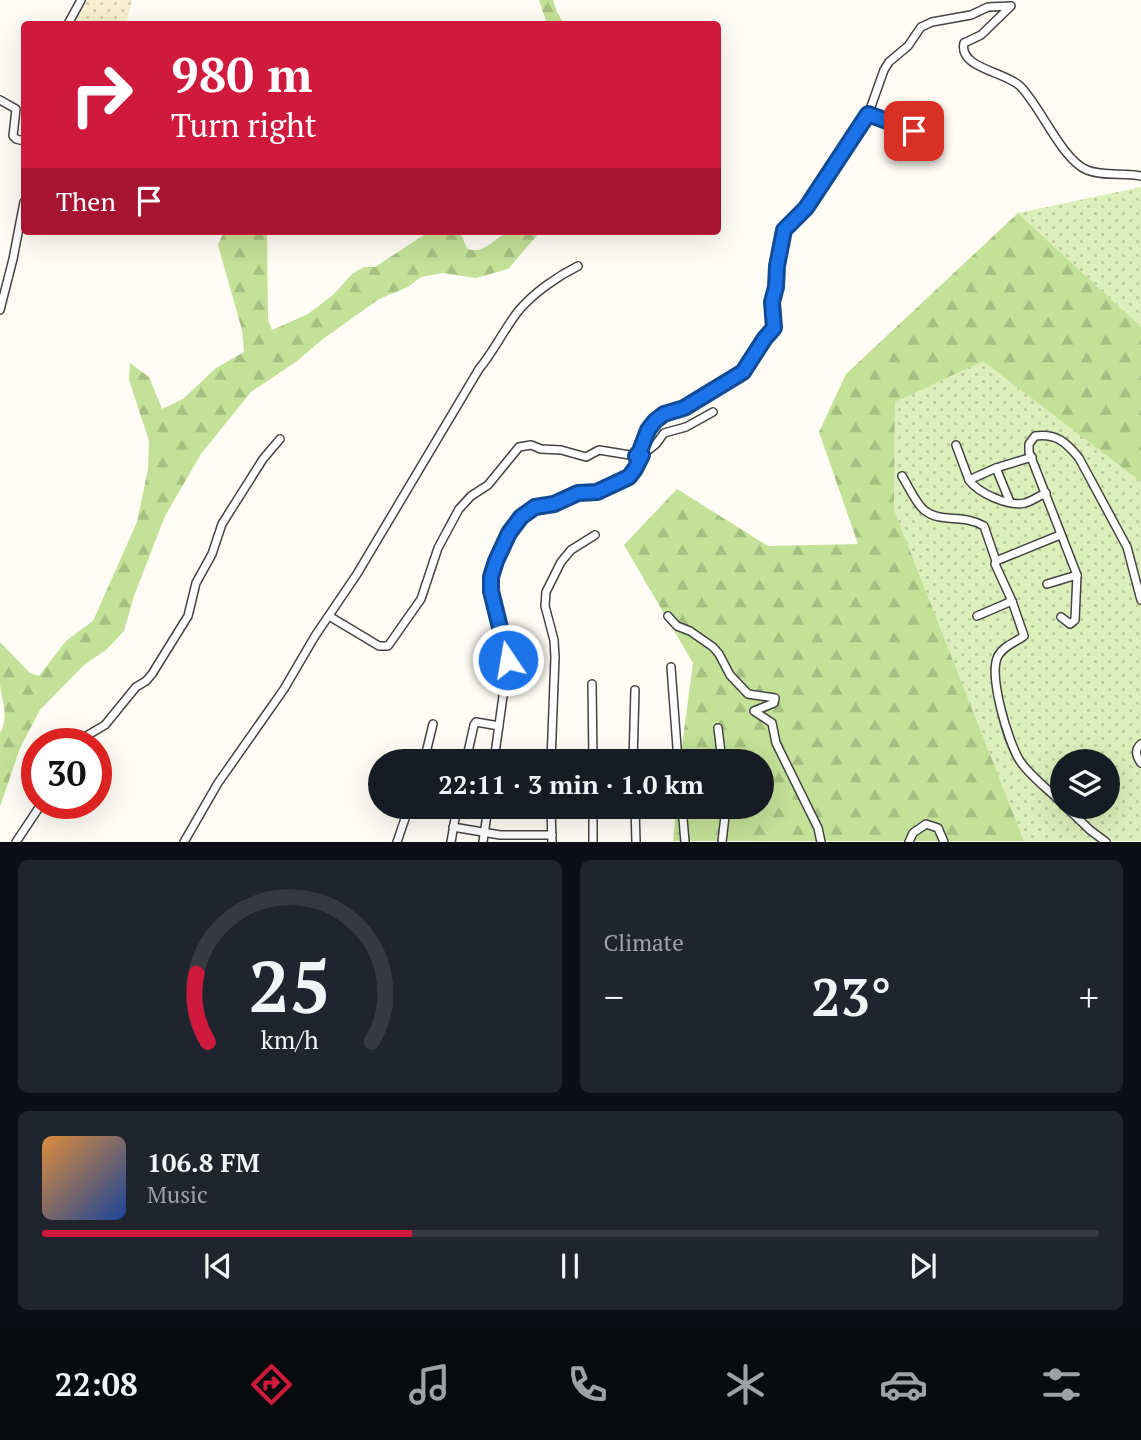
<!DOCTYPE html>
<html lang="en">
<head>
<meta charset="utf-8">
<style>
	body { margin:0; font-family:"PT Serif",serif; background:#20242c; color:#f1f3f6; height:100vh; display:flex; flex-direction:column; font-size:26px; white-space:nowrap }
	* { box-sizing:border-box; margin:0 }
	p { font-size:23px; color:#9ea1a6 }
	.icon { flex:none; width:38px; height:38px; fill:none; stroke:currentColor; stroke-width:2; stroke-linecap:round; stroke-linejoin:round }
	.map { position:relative; height:842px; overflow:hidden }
	.details { display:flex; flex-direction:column; gap:18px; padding:18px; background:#0d0f14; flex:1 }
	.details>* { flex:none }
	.top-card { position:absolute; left:21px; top:21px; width:700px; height:214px; border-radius:7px; box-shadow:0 7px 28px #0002; background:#d01a3d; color:#fff; overflow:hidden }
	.tools { position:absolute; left:1050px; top:749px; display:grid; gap:14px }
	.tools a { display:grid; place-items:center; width:70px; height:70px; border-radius:50%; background:#171b24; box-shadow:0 7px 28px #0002; font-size:35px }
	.speed { position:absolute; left:21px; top:728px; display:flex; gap:14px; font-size:35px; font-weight:700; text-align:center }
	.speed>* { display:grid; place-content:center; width:91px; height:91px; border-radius:50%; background:#171b24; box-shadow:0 7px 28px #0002; line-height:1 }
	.speed .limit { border:10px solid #d22; background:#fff; color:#111 }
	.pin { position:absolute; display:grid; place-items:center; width:60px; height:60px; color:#fff; margin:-30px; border-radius:14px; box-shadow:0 4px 10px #0006 }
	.me { position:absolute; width:77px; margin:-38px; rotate:348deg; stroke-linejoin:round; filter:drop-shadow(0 0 5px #0008) }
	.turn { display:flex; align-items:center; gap:24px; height:147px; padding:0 35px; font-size:32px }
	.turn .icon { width:91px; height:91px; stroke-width:2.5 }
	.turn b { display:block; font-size:49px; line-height:60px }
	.then { display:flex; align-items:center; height:66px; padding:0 35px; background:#0003; gap:14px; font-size:26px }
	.big { font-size:52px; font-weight:700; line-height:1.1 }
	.details .widget { flex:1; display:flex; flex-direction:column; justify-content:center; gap:10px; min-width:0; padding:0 24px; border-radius:10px; background:#20242c }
	.details .dial { align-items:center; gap:0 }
	.dial svg { height:182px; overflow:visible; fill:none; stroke:#363941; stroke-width:7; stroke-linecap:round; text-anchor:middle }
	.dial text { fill:#f1f3f6; stroke:none }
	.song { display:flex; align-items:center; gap:21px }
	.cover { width:84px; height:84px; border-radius:10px; background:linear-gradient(135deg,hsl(30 70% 55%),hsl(220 70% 35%)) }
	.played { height:7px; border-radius:4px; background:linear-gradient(90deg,#d01a3d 35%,#363941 35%) }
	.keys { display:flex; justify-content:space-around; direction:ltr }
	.heat { display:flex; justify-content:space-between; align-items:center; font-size:38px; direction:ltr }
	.details .tiles { flex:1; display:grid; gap:18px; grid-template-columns:1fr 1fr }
	.widget:last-child { grid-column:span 2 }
	.trip { position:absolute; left:368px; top:749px; width:406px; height:70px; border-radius:35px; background:#171b24; box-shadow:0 7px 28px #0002; font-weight:700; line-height:70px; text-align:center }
	.tab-bar { display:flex; height:112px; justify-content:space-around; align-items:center; background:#090b0e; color:#9ea1a6 }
	.tab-bar .icon { width:49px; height:49px }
	.tab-bar .active { color:#d01a3d }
	.tab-bar b { font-size:32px; color:#f1f3f6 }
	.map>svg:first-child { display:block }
	.farmland { fill:url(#farmland-dots) }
	.grass { fill:url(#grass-dots); fill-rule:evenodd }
	.forest { fill:url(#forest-firs) }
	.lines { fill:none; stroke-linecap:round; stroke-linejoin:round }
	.minor-casing { stroke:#444; stroke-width:10 }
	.minor { stroke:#fff; stroke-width:7 }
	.route-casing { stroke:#114b97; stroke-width:18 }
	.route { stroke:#1a73e8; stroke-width:12 }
</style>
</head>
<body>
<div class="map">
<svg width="1141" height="842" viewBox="0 0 1141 842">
	<defs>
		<pattern id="farmland-dots" width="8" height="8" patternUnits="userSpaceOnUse" patternTransform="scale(1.75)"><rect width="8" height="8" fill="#f9f0d1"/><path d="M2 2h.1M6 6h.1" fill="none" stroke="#d4cdb2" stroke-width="1.8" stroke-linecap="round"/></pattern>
		<pattern id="grass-dots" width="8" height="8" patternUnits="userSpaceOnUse" patternTransform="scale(1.75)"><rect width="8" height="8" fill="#dceeb9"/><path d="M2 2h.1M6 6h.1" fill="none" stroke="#bccb9e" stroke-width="1.8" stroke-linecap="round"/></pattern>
		<pattern id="forest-firs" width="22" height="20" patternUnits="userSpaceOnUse" patternTransform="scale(1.75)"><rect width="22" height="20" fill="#c3e197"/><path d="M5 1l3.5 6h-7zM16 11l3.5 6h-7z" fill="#a6c081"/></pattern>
	</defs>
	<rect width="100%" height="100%" fill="#fffcf5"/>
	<path class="farmland" d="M87,0h45l-6,24h-52z"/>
	<g class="grass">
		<path d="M1141,187v140l-123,-114z"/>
		<path d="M983,360l158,122v359h-117l-130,-331 1,-108zM1062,761h46v46h-46z"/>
	</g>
	<g class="forest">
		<path d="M539,0h14l4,12 7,12h-17z"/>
		<path d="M1018,213l123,114v155l-158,-121 -88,41 -1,108 130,331h-351l3,-34h85v-46h-81l13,-98 -69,-118 53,-56 91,57 90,-2 -39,-112 27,-58z"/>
		<path d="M224,231h43l1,89 4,10 36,-16 25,-19 19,-21 12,-7h11l55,-36h30l7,18c20,6 29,-15 45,-18 9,-1 20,0 29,0l-33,38 -32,9 -33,-5 -22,4 -13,10 -29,12 -56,40 -26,22 -46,31 -50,62 -36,62 -31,80 -10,35 -17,18 -24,17 -43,44 -20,38 -20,59v-74c10,-18 1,-32 0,-50 0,-14 0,-27 0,-41l30,31 9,3 27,-35 27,-20 44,-99 11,-53 1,-28 -20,-61 1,-17 19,14 13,32 21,-10 33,-31 28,-16 -2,-22 -24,-85z"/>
	</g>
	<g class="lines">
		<defs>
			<g id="minor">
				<path d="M68,24l13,-24"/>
				<path d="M0,100l16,9 -3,27 3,3 8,2"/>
				<path d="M868,115l69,24"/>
				<path d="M0,310l13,-51 11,-57"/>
				<path d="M956,445l13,35"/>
				<path d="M1032,457l-36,11 -27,12c9,13 40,27 56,23 7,-2 14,-7 21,-10"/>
				<path d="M996,468l14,34"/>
				<path d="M902,476c7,11 13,26 22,34 17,14 38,3 60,16l12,35"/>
				<path d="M1060,535l-64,26 -1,3 17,37 12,35c-8,6 -21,10 -26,20 -10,19 10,86 22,105 10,15 29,29 42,42"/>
				<path d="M1047,584l30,-9"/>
				<path d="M329,616l50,30h9l33,-47 17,-51 21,-39 12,-13 17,-11 31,-38 12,-2 10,4 20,1 25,7 13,-7 37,6 5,-5 7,-21 7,-9 9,-7 20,-6 59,-36 32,-47 -3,-23 5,-15v-21l7,-36 21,-22 56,-81 7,-12 16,-45 5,-8 19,-16 13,-19 11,-5 39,-7 17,-8 23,-1 -30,29 -17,8c-6,25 42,29 56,43 21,21 42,74 67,84 17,7 37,2 54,6"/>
				<path d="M668,616l9,10 13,5 23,16 6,7 11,21 18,19 27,4 -1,5 -20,8 18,12 4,20 42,85 3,14"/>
				<path d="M977,616l35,-15"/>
				<path d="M1061,617l9,7 5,-4 2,-45 -48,-123v-8l6,-8c21,-3 31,6 44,22l48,89 14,53"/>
				<path d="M671,667l7,94"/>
				<path d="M592,684l1,77"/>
				<path d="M718,728l4,33"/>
				<path d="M79,744l9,-9 17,-10 31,-38 10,-6 6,-7 36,-58 8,-33 16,-29 10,-30 41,-65 17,-20"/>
				<path d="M1141,744c-7,6 -5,12 0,19"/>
				<path d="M424,761l9,-37"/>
				<path d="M466,761l8,-36 2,-3 23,4"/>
				<path d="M494,761l14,-101 -17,-69v-14l18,-44 12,-16 14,-10 19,-3 23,-11 20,-2 32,-15 6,-7 7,-14 14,-11 8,-11 22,-6 27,-15"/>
				<path d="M551,761l4,-104 -1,-17 -9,-34 1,-14 15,-30 10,-12 24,-15"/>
				<path d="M633,761l2,-71"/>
				<path d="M551,807l1,35"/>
				<path d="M593,807v35"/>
				<path d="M635,807l1,35"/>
				<path d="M682,807l3,35"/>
				<path d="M1066,807l24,23 16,12"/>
				<path d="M453,827l47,8h52"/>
				<path d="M16,842l26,-39"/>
				<path d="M184,842l34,-59 66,-94 31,-53 42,-62 122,-205c16,-19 26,-42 41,-60 15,-17 38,-33 58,-43"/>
				<path d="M397,842l12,-35"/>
				<path d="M451,842l6,-35"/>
				<path d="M483,842l5,-35"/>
				<path d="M722,842l4,-35"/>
				<path d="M909,842l4,-9 13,-9 12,4 6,14"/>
			</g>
		</defs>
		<use href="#minor" class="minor-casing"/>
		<use href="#minor" class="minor"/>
	</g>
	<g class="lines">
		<defs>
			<path id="route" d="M508,660l-17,-69v-14l5,-16 13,-28 12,-16 14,-10 19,-3 24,-11 19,-1 32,-15 6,-8 7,-14 -6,1 4,-5 8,-21 7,-9 9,-7 20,-6 59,-36 22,-34 9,-10 -2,-26 4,-15 1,-21 7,-36 22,-22 62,-94 46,17"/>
		</defs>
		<use href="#route" class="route-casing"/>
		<use href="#route" class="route"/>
	</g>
</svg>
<div class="tools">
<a><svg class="icon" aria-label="layers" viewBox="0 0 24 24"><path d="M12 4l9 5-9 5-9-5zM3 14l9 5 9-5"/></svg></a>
</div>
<div class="speed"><div class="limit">30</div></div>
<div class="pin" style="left:914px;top:131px;background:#d93025"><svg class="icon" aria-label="arrive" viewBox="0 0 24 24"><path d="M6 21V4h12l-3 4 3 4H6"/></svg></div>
<svg class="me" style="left:508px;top:660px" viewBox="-20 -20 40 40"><circle r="17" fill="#1a73e8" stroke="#fff" stroke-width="3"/><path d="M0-11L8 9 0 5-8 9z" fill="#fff"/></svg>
<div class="trip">22:11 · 3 min · 1.0 km</div>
<div class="top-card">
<div class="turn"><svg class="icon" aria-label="right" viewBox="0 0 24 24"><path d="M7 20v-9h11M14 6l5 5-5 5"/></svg><div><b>980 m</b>Turn right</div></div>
<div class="then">Then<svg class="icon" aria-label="arrive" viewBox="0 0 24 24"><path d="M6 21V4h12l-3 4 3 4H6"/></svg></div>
</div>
</div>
<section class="details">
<div class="tiles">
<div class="widget dial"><svg viewBox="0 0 100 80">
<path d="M14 69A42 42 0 1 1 86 69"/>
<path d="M14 69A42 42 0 0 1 9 39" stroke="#d01a3d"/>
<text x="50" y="56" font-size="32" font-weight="700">25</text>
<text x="50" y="72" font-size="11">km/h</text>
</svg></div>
<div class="widget"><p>Climate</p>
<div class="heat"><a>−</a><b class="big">23°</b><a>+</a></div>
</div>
<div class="widget">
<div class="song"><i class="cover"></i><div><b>106.8 FM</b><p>Music</p></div></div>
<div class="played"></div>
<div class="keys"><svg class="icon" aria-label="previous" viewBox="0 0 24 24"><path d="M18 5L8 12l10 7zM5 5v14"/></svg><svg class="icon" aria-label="pause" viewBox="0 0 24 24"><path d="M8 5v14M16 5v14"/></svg><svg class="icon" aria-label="next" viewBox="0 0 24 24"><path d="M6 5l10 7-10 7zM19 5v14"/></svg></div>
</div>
</div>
</section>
<nav class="tab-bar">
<b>22:08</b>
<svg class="icon active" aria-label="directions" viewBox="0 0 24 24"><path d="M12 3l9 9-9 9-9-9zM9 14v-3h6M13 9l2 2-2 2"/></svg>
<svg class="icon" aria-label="music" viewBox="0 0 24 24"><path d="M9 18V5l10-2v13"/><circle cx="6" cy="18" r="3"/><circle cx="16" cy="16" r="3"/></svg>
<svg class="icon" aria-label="phone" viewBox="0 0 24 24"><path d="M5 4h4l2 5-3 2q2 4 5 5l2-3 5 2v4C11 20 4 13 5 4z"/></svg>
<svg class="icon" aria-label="climate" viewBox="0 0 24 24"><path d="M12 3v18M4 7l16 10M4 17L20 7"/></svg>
<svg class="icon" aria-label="car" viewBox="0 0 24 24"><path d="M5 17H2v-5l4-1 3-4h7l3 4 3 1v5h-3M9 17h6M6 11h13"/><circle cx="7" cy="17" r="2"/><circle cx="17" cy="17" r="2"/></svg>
<svg class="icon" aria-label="filters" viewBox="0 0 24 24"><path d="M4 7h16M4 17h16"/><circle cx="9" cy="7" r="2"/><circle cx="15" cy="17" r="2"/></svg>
</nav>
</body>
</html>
